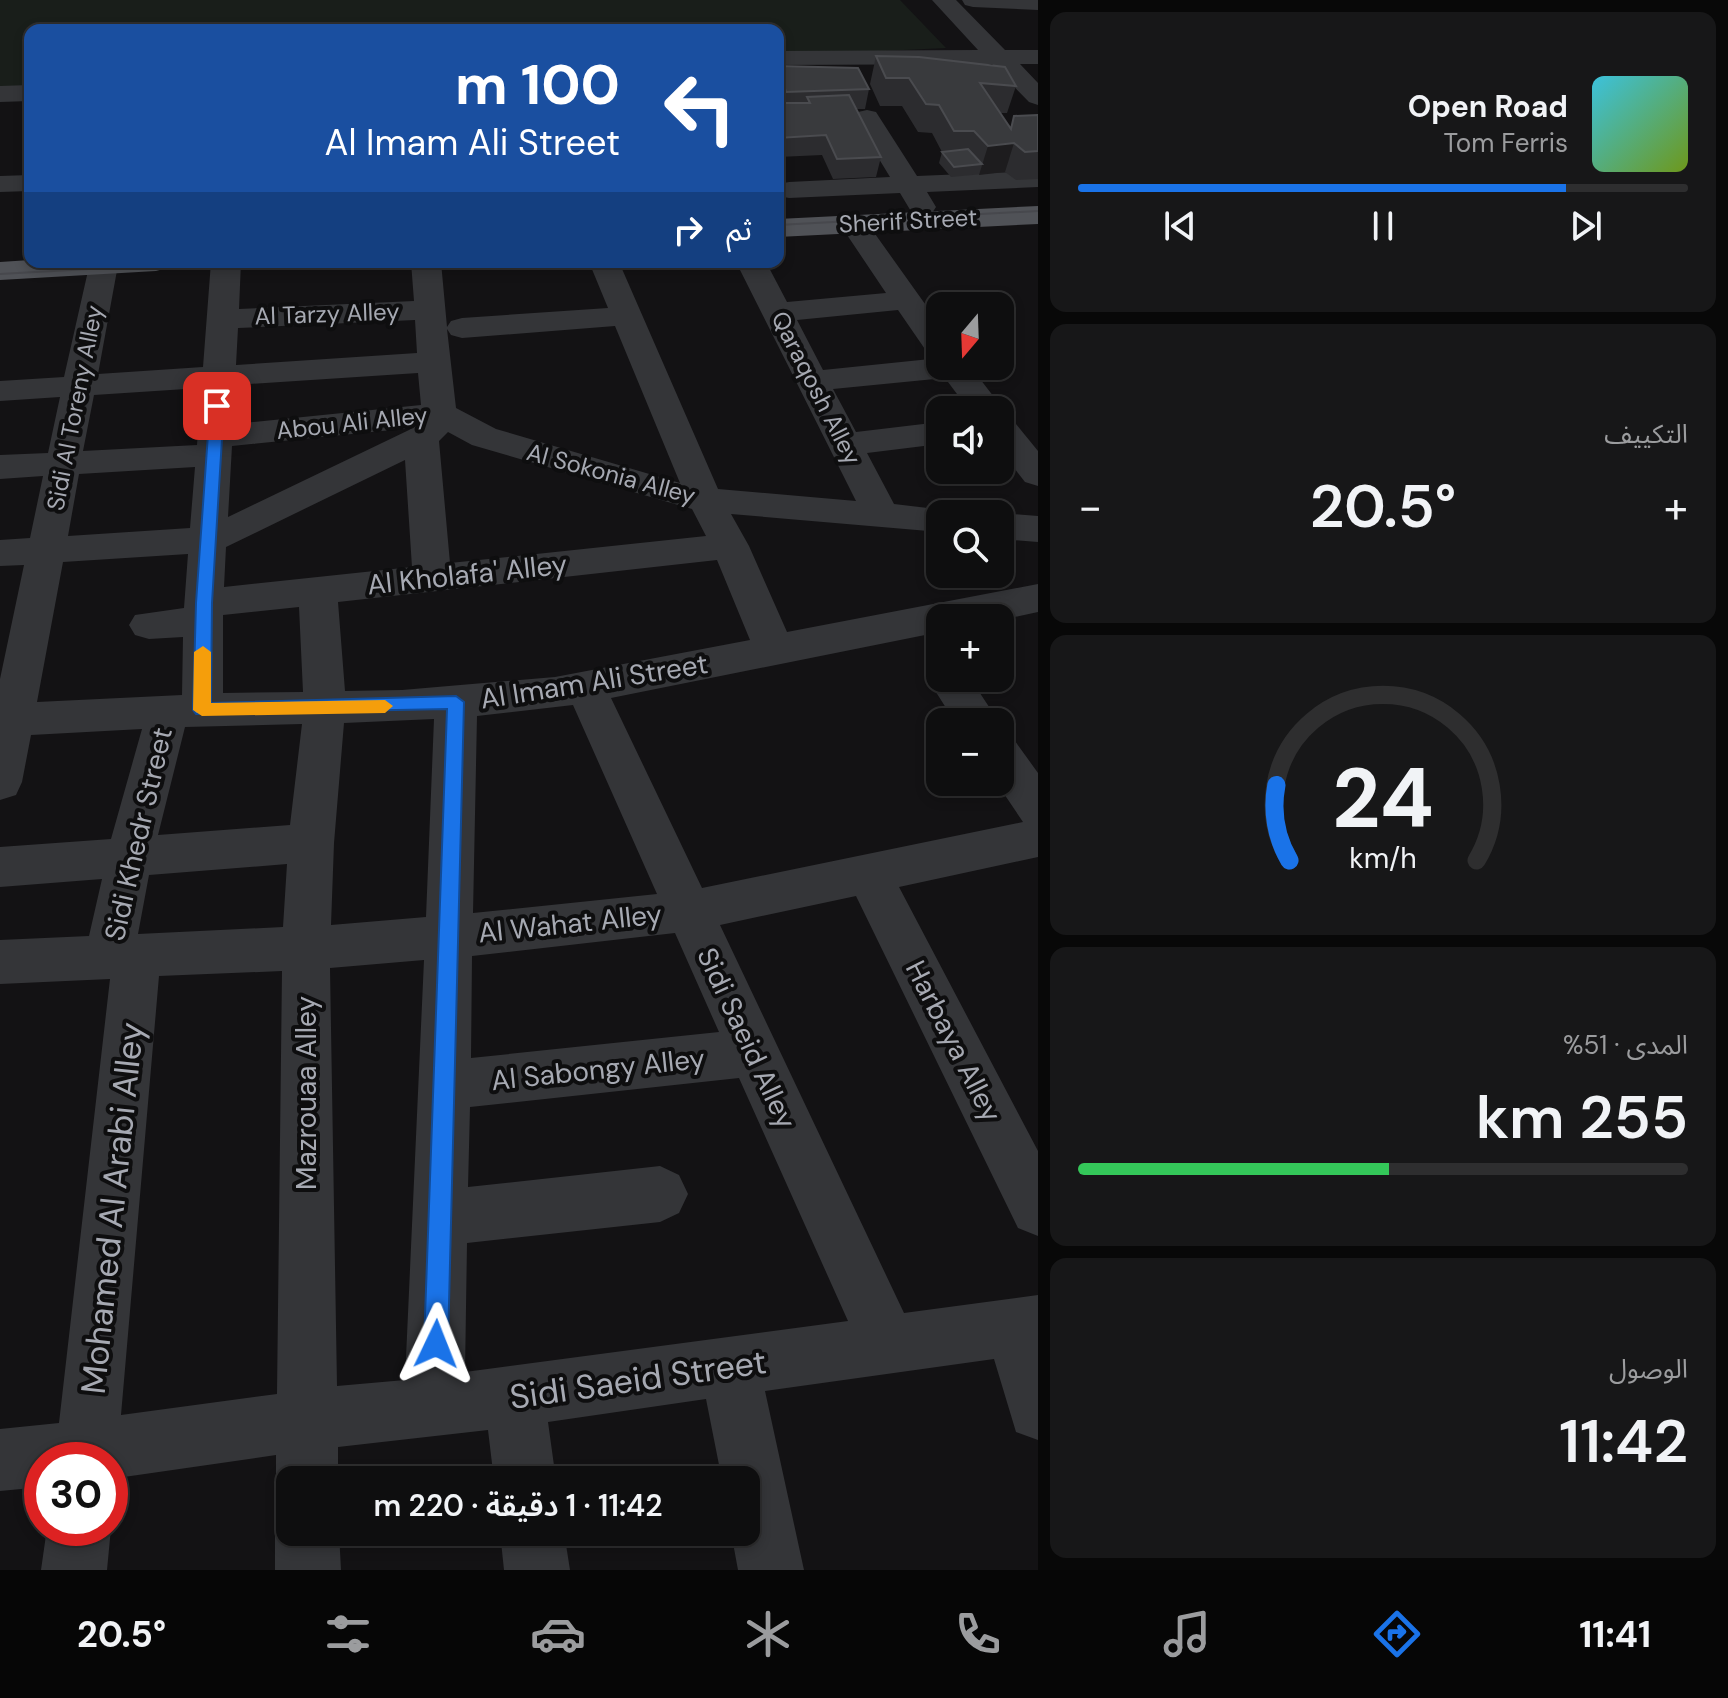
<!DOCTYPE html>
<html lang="ar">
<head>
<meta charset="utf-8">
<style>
	body { margin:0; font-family:"DM Sans","Noto Sans Arabic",sans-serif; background:#171718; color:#f1f3f6; direction:rtl; height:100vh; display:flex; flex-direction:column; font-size:30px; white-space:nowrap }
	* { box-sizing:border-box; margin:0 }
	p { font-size:26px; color:#9b9c9e }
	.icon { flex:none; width:44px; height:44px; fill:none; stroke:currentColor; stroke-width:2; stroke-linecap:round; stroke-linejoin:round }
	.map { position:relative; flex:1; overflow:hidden; direction:ltr }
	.details { display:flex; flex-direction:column; gap:12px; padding:12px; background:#080808; width:690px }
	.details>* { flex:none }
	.hud { position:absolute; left:24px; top:24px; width:760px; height:244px; border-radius:16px; box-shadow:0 4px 12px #0003,0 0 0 2px #2e2e2f; direction:rtl; background:#1a4fa0; color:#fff; overflow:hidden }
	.needle { width:52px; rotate:199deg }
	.fabs { position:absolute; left:926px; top:292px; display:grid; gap:16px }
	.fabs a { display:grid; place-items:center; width:88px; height:88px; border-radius:16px; background:#0e0e0f; box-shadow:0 4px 12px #0003,0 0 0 2px #2e2e2f; font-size:40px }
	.speed { position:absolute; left:24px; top:1442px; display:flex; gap:16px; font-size:40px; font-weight:700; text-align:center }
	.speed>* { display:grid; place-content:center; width:104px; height:104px; border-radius:50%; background:#0e0e0f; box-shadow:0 4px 12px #0003,0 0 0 2px #2e2e2f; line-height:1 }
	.speed .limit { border:12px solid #d22; background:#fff; color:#111 }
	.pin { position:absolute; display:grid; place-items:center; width:68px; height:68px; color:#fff; margin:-34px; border-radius:16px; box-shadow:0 4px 12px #0006 }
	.me { position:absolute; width:88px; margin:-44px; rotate:2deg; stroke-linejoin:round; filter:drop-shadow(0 0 6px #0008) }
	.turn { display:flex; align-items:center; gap:28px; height:168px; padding:0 32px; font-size:36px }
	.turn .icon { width:104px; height:104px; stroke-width:2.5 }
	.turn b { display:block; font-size:56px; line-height:68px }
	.then { display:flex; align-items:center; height:76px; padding:0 32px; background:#0003; gap:16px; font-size:30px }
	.big { font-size:60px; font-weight:600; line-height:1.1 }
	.details .card { flex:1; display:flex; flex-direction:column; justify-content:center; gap:12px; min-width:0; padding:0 28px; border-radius:16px; background:#171718 }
	.details .dial { align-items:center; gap:0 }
	.dial svg { height:208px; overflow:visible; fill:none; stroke:#2e2e2f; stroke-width:7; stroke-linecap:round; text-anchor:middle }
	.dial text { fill:#f1f3f6; stroke:none }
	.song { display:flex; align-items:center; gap:24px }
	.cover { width:96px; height:96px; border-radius:12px; background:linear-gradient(135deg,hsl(190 70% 55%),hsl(80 70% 35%)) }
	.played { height:8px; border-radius:4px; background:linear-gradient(90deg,#1a73e8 80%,#2e2e2f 80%) }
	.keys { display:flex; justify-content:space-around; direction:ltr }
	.heat { display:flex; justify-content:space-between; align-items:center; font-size:44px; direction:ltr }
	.charge { height:12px; border-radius:6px; background:linear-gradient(90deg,#34c759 51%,#2e2e2f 0) }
	.trip { position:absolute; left:276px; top:1466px; width:484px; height:80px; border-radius:16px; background:#0e0e0f; box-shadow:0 4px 12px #0003,0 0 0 2px #2e2e2f; font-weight:600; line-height:80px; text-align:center; direction:rtl }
	.menu { display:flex; height:128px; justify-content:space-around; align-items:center; background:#060606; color:#9b9c9e }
	.menu .icon { width:56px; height:56px }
	.menu .on { color:#1a73e8 }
	.menu b { font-size:36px; color:#f1f3f6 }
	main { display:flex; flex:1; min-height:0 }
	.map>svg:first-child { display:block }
	.green { fill:#191e1a }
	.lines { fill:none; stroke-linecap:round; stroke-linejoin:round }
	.minor { fill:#343538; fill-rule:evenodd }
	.major { fill:#505257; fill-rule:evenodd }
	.tram { stroke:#47484d; stroke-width:2 }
	.wall { fill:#2c2c2f }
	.shaded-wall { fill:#1d1c1e }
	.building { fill:#393a3d; stroke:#4a4b4f; stroke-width:2 }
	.route { fill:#1a73e8; stroke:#114b97; stroke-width:2 }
	.slow { fill:#f59e0b }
	.labels { text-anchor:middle; stroke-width:8; stroke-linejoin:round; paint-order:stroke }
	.far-street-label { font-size:24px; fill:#a6a9b2; stroke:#0e0e0f }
	.street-label { font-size:28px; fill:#a6a9b2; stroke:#0e0e0f }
	.near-street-label { font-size:34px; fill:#a6a9b2; stroke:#0e0e0f }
</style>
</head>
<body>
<main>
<section class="details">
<div class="card">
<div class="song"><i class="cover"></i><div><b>Open Road</b><p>Tom Ferris</p></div></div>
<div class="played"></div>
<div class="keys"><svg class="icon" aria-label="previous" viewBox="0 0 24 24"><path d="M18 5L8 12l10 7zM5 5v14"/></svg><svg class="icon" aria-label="pause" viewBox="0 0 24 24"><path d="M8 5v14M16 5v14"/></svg><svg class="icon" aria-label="next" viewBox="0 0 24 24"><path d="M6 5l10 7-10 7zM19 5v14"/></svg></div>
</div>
<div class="card"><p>التكييف</p>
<div class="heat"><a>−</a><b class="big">20.5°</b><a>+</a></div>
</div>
<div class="card dial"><svg viewBox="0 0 100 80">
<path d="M14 69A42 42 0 1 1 86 69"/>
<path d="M14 69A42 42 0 0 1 9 40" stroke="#1a73e8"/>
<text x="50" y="56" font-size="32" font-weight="700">24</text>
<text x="50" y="72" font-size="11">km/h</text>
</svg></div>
<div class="card"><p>المدى · 51%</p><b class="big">255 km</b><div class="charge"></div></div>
<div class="card"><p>الوصول</p><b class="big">11:42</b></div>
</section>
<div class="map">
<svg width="1038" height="1570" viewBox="0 0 1038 1570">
	<rect width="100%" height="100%" fill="#131214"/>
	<path class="green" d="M0,0h900l46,48 -168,8v-26h-748v60l-30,1z"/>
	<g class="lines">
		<g class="minor">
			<path d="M932,0h24l49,50h33v14h-18l18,19v22l-9,-3 -37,-38 -214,1v-14l200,-1z"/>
			<path d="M962,0h76v10l-65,-3 -8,-2z"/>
			<path d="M30,85v16l-30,1v-16z"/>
			<path d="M867,110l9,2 41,64 121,-5v16l-111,5 9,15 -4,6 -10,3 -10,-3 -12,-20 -111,5 -10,-2v-12l10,-2 101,-5 -36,-59 4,-6z"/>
			<path d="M30,175v16l-30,1v-16z"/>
			<path d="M853,214l10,3 77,108v33l-11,-3 -31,-45 -101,10 26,50 117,-12v8h30l34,44 -4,6v-6h-31l-24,-32 -112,11 23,43 84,-10v22l-73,9 27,51 59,7 2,3h-15v18l-209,-18 18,32 38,86 251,-48v28l-38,8 -60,-2v14l-329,66 91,190 321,-66 -27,-40h4v-46l15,5 23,32v84l-139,30 139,264v85l-20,-8 -162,-332 -136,29 184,388 134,-18v145l-22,-8 -22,-73 -229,32 39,179h-66l-7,-38h15v-52h-24l-16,-81 -158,23 8,58h-62l-6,-50 -150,17v33h-48v24l-5,-2 -9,-22v-25l-166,24v-19h-68v27l-42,4v-62l59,-6 51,-444 -110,5v-44l89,-4 13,-57 -102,8v-40l111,-8 31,-110 -111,6 -9,47 -6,13 -16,5v-121l24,-114 -24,1v-26l30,-2 13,-62 -43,3v-24l48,-2 12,-56 -60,4v-20l64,-4 26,-115h26l2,3 -20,109 105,-7 8,-105h30l-2,47 175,-8 -3,-39h30l6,65 4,-6 11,-3 146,-10 -19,-46h30l99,227 138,12 -120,-239h30l21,40 99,-9 -47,-70 4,-6zM415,320l2,33 -181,12 2,-37zM615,326l65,157 -184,-54 -40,-21 -9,-79 4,6 11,3zM418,373l3,32 -188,19 2,-39zM201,388l-4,57 -114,6 11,-56zM412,428l-3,2 -181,87 4,-71zM448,432l24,13 220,64 14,27 -256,27 -11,-122zM405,460l7,107 -188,20 2,-40zM195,467l-5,61 -122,8 11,-62zM188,554l-4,54 -49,7 -6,10 6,10 14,4 34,-2 -1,58 -145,7 26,-140zM717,560l33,80 -195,37 -153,13 -57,1 -7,-89zM299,607l4,85 -80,1v-78zM573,705l84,189 -184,19 4,-197zM434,719l-8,198 -95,8 3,-82 10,-120zM302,724l-12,101 -132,10 27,-108zM287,864l-4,63 -145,7 11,-59zM675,933l44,99 -248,26 1,-102zM424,960l-19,420 -68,6 -7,-418zM282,971l-5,423 -156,21 38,-439zM739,1078l109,243 -383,51 2,-129 193,-21 19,-9 9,-19 -9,-19 -19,-9 -192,21 2,-80z"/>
			<path d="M1000,416l12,3 26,32v35l-13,-4 -25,-32z"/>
			<path d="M1000,513l38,3v26l-38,-3z"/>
			<path d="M940,665v13h30l29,44h-44l-28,-44 6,-11z"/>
			<path d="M290,1507v25h49l2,38h-66v-38l9,-23z"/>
			<path d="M110,1526l1,2 -4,42h-66l6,-42h63z"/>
			<path d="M500,1532h64l6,38h-66z"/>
		</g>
		<g class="major">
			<path d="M1038,206v18l-260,13v-18z"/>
			<path d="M30,260v2h141l-4,6 -11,3 -156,9v-18z"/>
		</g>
		<g class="tram">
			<path d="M778,225l260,-14"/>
			<path d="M0,274l212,-12"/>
		</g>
	</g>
	<g class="wall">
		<path d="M876,56l140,30 -9,27h-7l10,15 28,-13v64l-22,1 -11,-8 -54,5 -12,-14 3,-11 -10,-19 -14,-1 -16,-26h-22l-10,-22z"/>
		<path d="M779,66l90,23 -4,20h-9l25,48 -5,20 -43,2 -11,-24 -44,2v-54h3l-3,-10z"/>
	</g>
	<path class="shaded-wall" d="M1014,143l-9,29 -26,3 9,-29z"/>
	<g class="building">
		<path d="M876,56l43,1 86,10 11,19 -36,-3 31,46 3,-13 24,-1v36l-13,1 -11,-9 -26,3 -14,-15h-20l-15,-26 -13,-1 -17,-26h-23z"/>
		<path d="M779,66l79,2 11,21 -83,3z"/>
		<path d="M849,95l32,62 -44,2 -11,-24 -48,3v-35h32l-3,-6z"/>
		<path d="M968,149l14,15 -28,3 -12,-15z"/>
	</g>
	<path class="route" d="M217,402l7,4 -12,197 -1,100 245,-7 8,6 -16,642 -3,9 -9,4 -9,-4 -3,-9 23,-635 -251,5 -3,-4 3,-107 14,-197z"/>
	<path class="slow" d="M203,646l8,6v51l174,-3 8,6 -8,7 -183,3 -9,-6 1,-58z"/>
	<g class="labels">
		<g class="far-street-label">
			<text transform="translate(908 221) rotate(-3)" y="8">Sherif Street</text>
			<text transform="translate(327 314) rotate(-2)" y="8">Al Tarzy Alley</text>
			<text transform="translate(816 388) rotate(63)" y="8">Qaraqosh Alley</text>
			<text transform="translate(75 408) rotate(-79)" y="8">Sidi Al Toreny Alley</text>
			<text transform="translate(352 423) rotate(-6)" y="8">Abou Ali Alley</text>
			<text transform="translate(611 474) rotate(15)" y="8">Al Sokonia Alley</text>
		</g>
		<g class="street-label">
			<text transform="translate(467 574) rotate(-6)" y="10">Al Kholafa' Alley</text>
			<text transform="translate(594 681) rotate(-9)" y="10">Al Imam Ali Street</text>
			<text transform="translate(138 834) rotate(-77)" y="10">Sidi Khedr Street</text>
			<text transform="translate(570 923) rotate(-6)" y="10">Al Wahat Alley</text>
			<text transform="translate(747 1038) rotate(65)" y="10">Sidi Saeid Alley</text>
			<text transform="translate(954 1041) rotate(63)" y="10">Harbaya Alley</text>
			<text transform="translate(598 1069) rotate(-6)" y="10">Al Sabongy Alley</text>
			<text transform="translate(306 1093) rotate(-90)" y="10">Mazrouaa Alley</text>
		</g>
		<g class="near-street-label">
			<text transform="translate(112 1208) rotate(-84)" y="12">Mohamed Al Arabi Alley</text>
			<text transform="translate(638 1379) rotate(-8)" y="12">Sidi Saeid Street</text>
		</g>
	</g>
</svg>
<div class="fabs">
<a><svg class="needle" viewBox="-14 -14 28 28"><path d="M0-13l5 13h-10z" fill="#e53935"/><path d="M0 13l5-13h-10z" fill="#9b9c9e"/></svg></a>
<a><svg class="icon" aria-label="sound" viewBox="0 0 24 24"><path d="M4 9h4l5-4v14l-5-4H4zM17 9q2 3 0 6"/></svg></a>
<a><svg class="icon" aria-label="search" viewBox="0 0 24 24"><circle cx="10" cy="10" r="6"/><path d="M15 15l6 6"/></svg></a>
<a>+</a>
<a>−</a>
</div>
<div class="speed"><div class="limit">30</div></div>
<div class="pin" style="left:217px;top:406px;background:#d93025"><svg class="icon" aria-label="arrive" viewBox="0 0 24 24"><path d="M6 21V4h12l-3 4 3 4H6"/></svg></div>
<svg class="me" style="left:436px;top:1344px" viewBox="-20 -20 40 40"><path d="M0-17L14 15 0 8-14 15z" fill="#1a73e8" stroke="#fff" stroke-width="4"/></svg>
<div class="trip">11:42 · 1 دقيقة · 220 m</div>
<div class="hud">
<div class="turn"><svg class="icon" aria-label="left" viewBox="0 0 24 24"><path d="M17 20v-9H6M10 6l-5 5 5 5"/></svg><div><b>100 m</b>Al Imam Ali Street</div></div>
<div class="then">ثم<svg class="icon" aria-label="right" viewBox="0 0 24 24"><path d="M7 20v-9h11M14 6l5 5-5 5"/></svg></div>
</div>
</div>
</main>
<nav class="menu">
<b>11:41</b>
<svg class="icon on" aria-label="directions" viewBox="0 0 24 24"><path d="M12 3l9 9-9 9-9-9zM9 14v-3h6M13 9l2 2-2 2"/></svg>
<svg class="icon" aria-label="music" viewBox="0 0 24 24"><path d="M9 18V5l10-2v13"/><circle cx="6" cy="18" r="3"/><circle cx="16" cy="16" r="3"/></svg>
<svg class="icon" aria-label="phone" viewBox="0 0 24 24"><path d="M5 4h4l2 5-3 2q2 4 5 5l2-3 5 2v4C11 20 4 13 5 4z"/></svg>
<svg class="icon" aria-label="climate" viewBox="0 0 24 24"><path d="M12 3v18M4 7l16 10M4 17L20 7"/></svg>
<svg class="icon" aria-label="car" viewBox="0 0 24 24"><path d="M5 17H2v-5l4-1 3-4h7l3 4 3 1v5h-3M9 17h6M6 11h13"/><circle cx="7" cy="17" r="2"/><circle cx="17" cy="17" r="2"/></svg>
<svg class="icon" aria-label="filters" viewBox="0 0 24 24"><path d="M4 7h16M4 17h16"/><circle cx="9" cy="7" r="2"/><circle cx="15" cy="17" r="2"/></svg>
<b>20.5°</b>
</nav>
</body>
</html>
